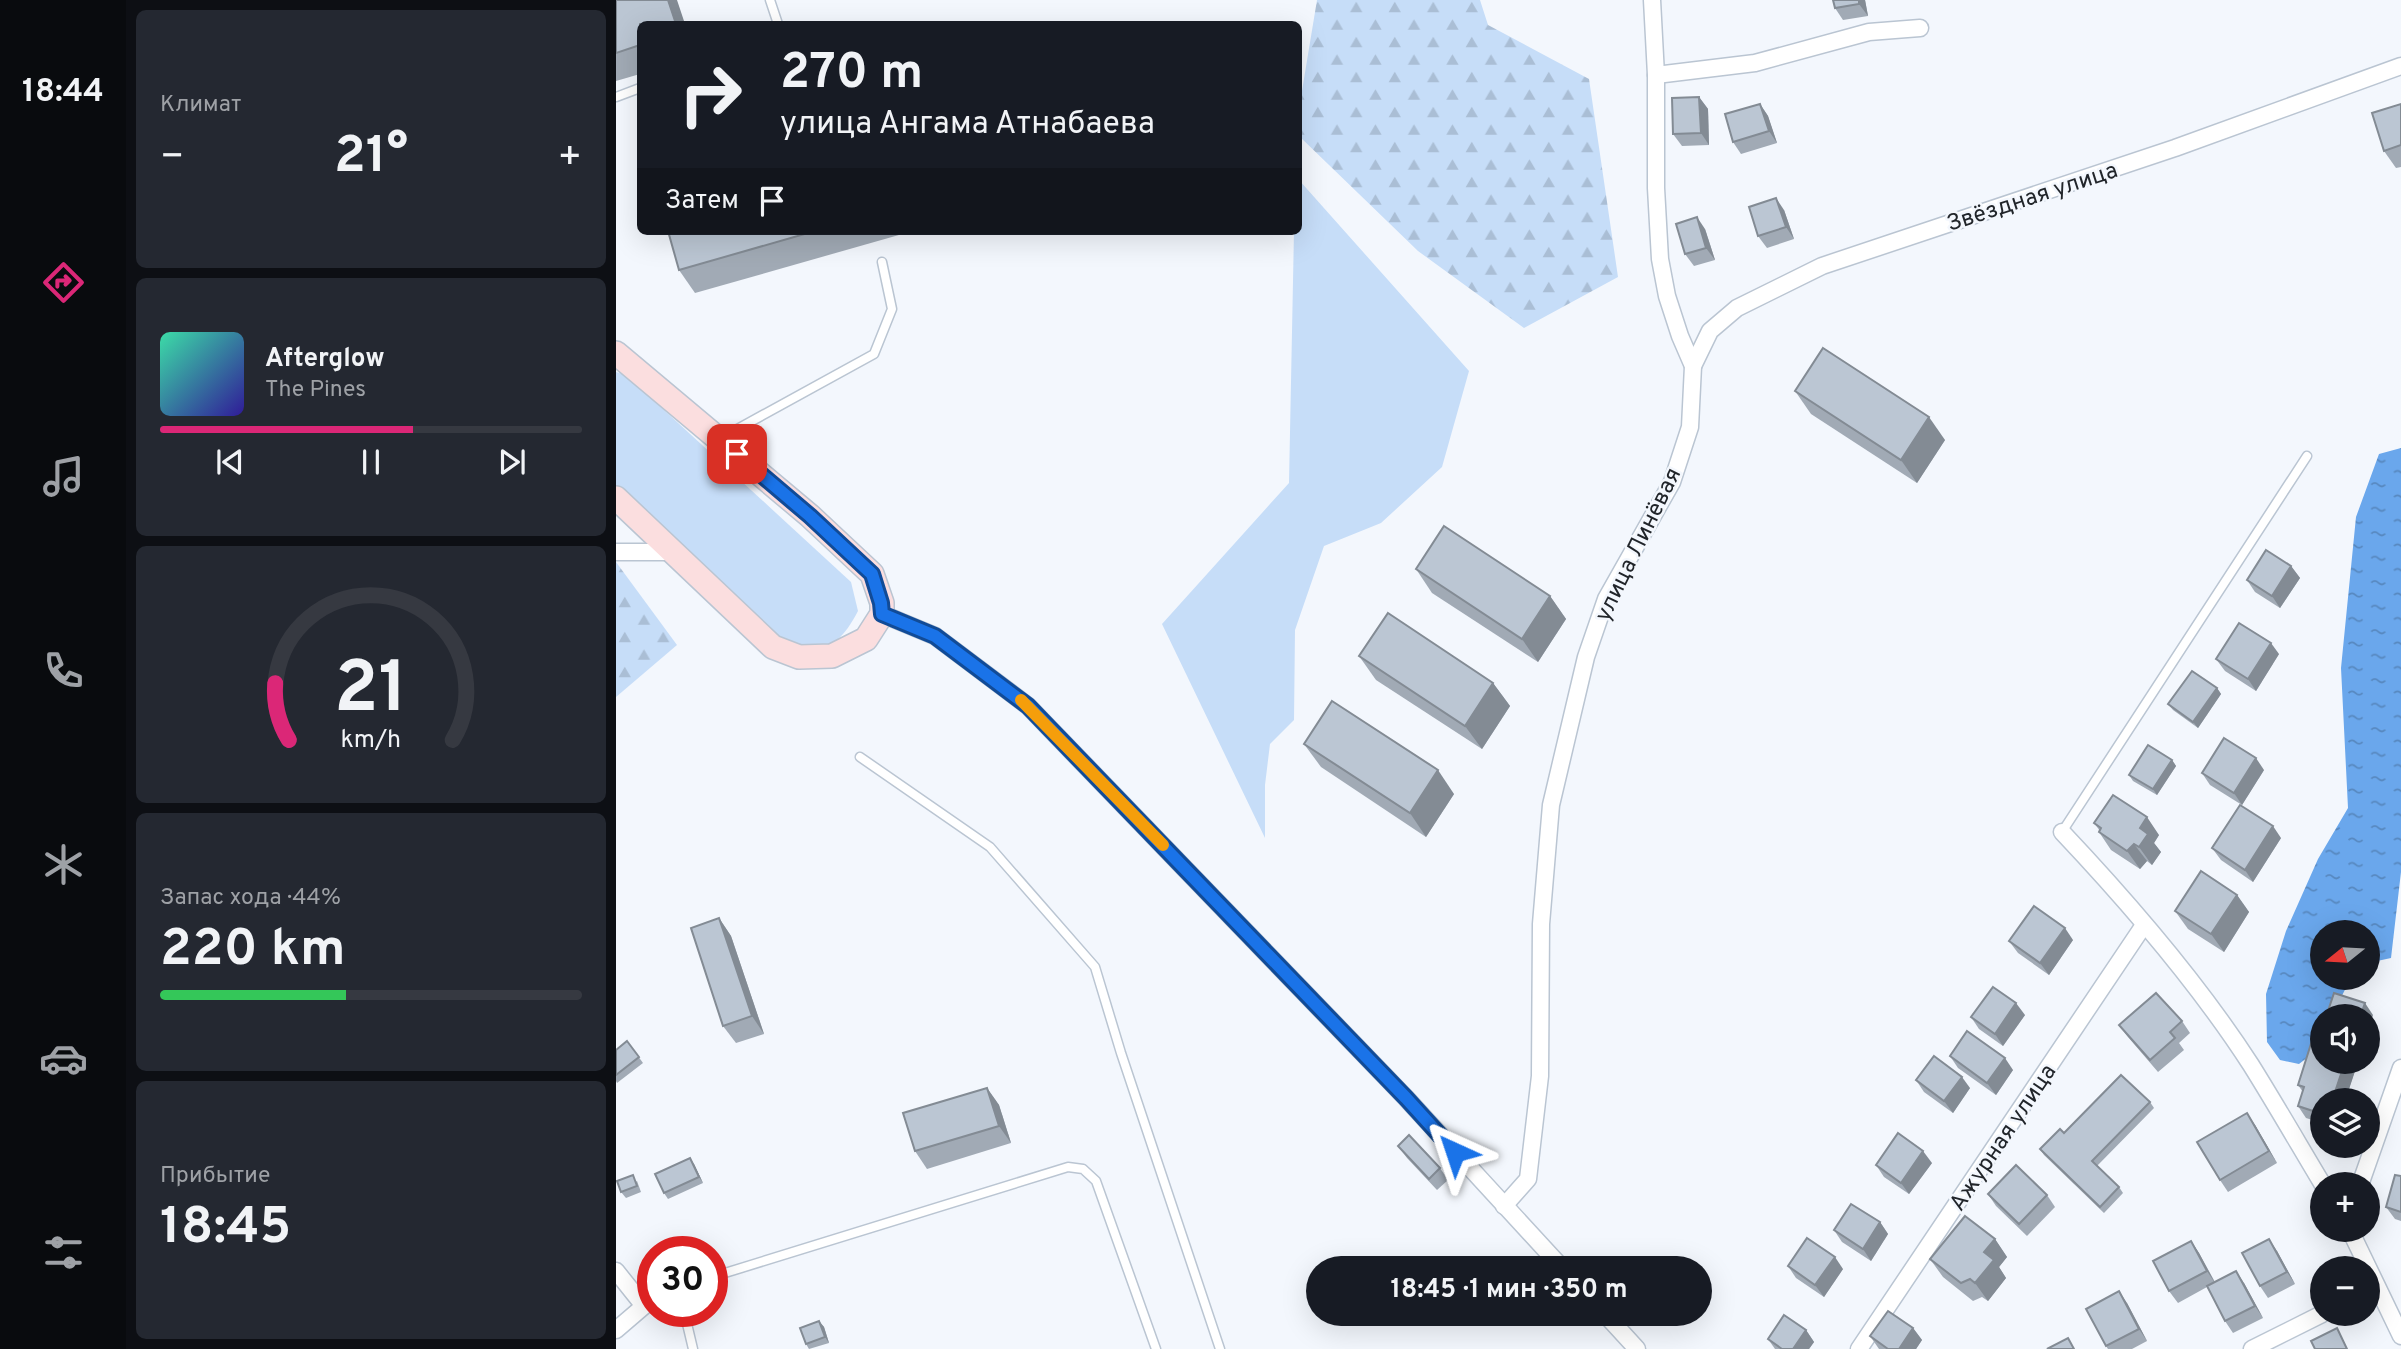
<!DOCTYPE html>
<html lang="ru">
<head>
<meta charset="utf-8">
<style>
	body { margin:0; font-family:Overpass,sans-serif; background:#242831; color:#f1f3f6; height:100vh; display:flex; flex-direction:column; font-size:26px; white-space:nowrap }
	* { box-sizing:border-box; margin:0 }
	p { font-size:23px; color:#9ea1a6 }
	.icon { flex:none; width:38px; height:38px; fill:none; stroke:currentColor; stroke-width:2; stroke-linecap:round; stroke-linejoin:round }
	.map { position:relative; flex:1; overflow:hidden }
	.side { display:flex; flex-direction:column; gap:10px; padding:10px; background:#0d0f14; width:490px }
	.side>* { flex:none }
	.banner { position:absolute; left:21px; top:21px; width:665px; height:214px; border-radius:10px; box-shadow:0 7px 28px #0002; background:#171b24; color:#f1f3f6; overflow:hidden }
	.needle { width:46px; rotate:252deg }
	.tools { position:absolute; left:1694px; top:920px; display:grid; gap:14px }
	.tools a { display:grid; place-items:center; width:70px; height:70px; border-radius:50%; background:#171b24; box-shadow:0 7px 28px #0002; font-size:35px }
	.speed { position:absolute; left:21px; top:1236px; display:flex; gap:14px; font-size:35px; font-weight:700; text-align:center }
	.speed>* { display:grid; place-content:center; width:91px; height:91px; border-radius:50%; background:#171b24; box-shadow:0 7px 28px #0002; line-height:1 }
	.speed .limit { border:10px solid #d22; background:#fff; color:#111 }
	.pin { position:absolute; display:grid; place-items:center; width:60px; height:60px; color:#fff; margin:-30px; border-radius:14px; box-shadow:0 4px 10px #0006 }
	.me { position:absolute; width:77px; margin:-38px; rotate:318deg; stroke-linejoin:round; filter:drop-shadow(0 0 5px #0008) }
	.turn { display:flex; align-items:center; gap:24px; height:147px; padding:0 28px; font-size:32px }
	.turn .icon { width:91px; height:91px; stroke-width:2.5 }
	.turn b { display:block; font-size:49px; line-height:60px }
	.then { display:flex; align-items:center; height:66px; padding:0 28px; background:#0003; gap:14px; font-size:26px }
	.big { font-size:52px; font-weight:700; line-height:1.1 }
	.side .tile { flex:1; display:flex; flex-direction:column; justify-content:center; gap:10px; min-width:0; padding:0 24px; border-radius:10px; background:#242831 }
	.side .dial { align-items:center; gap:0 }
	.dial svg { height:182px; overflow:visible; fill:none; stroke:#363941; stroke-width:7; stroke-linecap:round; text-anchor:middle }
	.dial text { fill:#f1f3f6; stroke:none }
	.song { display:flex; align-items:center; gap:21px }
	.cover { width:84px; height:84px; border-radius:10px; background:linear-gradient(135deg,hsl(160 70% 55%),hsl(250 70% 35%)) }
	.played { height:7px; border-radius:4px; background:linear-gradient(90deg,#db2777 60%,#363941 60%) }
	.keys { display:flex; justify-content:space-around; direction:ltr }
	.heat { display:flex; justify-content:space-between; align-items:center; font-size:38px; direction:ltr }
	.charge { height:10px; border-radius:5px; background:linear-gradient(90deg,#34c759 44%,#363941 0) }
	.trip { position:absolute; left:690px; top:1256px; width:406px; height:70px; border-radius:35px; background:#171b24; box-shadow:0 7px 28px #0002; font-weight:700; line-height:70px; text-align:center }
	main { display:flex; flex:1; min-height:0 }
	.tab-bar { display:flex; flex-direction:column; width:126px; justify-content:space-around; align-items:center; background:#090b0e; color:#9ea1a6 }
	.tab-bar .icon { width:49px; height:49px }
	.tab-bar .active { color:#db2777 }
	.tab-bar b { font-size:32px; color:#f1f3f6 }
	.map>svg:first-child { display:block }
	.green { fill:#c6ddf8 }
	.forest { fill:url(#forest-firs) }
	.water { fill:url(#water-ripples) }
	.lines { fill:none; stroke-linecap:round; stroke-linejoin:round }
	.lane-casing { stroke:#bac5d2; stroke-width:11 }
	.street-casing { stroke:#bac5d2; stroke-width:19 }
	.secondary-casing { stroke:#bac5d2; stroke-width:26 }
	.lane { stroke:#fff; stroke-width:8 }
	.street { stroke:#fff; stroke-width:16 }
	.secondary { stroke:#fbdedf; stroke-width:23 }
	.wall { fill:#a1aab5 }
	.shaded-wall { fill:#838b94 }
	.building { fill:#bbc6d3; stroke:#838b94; stroke-width:2 }
	.route-casing { stroke:#114b97; stroke-width:18 }
	.route { stroke:#1a73e8; stroke-width:12 }
	.slow { stroke:#f59e0b; stroke-width:12 }
	.labels { text-anchor:middle; stroke-width:5; stroke-linejoin:round; paint-order:stroke }
	.street-label { font-size:23px; fill:#21252a; stroke:#f3f7fd }
</style>
</head>
<body>
<main>
<nav class="tab-bar">
<b>18:44</b>
<svg class="icon active" aria-label="directions" viewBox="0 0 24 24"><path d="M12 3l9 9-9 9-9-9zM9 14v-3h6M13 9l2 2-2 2"/></svg>
<svg class="icon" aria-label="music" viewBox="0 0 24 24"><path d="M9 18V5l10-2v13"/><circle cx="6" cy="18" r="3"/><circle cx="16" cy="16" r="3"/></svg>
<svg class="icon" aria-label="phone" viewBox="0 0 24 24"><path d="M5 4h4l2 5-3 2q2 4 5 5l2-3 5 2v4C11 20 4 13 5 4z"/></svg>
<svg class="icon" aria-label="climate" viewBox="0 0 24 24"><path d="M12 3v18M4 7l16 10M4 17L20 7"/></svg>
<svg class="icon" aria-label="car" viewBox="0 0 24 24"><path d="M5 17H2v-5l4-1 3-4h7l3 4 3 1v5h-3M9 17h6M6 11h13"/><circle cx="7" cy="17" r="2"/><circle cx="17" cy="17" r="2"/></svg>
<svg class="icon" aria-label="filters" viewBox="0 0 24 24"><path d="M4 7h16M4 17h16"/><circle cx="9" cy="7" r="2"/><circle cx="15" cy="17" r="2"/></svg>
</nav>
<section class="side">
<div class="tile"><p>Климат</p>
<div class="heat"><a>−</a><b class="big">21°</b><a>+</a></div>
</div>
<div class="tile">
<div class="song"><i class="cover"></i><div><b>Afterglow</b><p>The Pines</p></div></div>
<div class="played"></div>
<div class="keys"><svg class="icon" aria-label="previous" viewBox="0 0 24 24"><path d="M18 5L8 12l10 7zM5 5v14"/></svg><svg class="icon" aria-label="pause" viewBox="0 0 24 24"><path d="M8 5v14M16 5v14"/></svg><svg class="icon" aria-label="next" viewBox="0 0 24 24"><path d="M6 5l10 7-10 7zM19 5v14"/></svg></div>
</div>
<div class="tile dial"><svg viewBox="0 0 100 80">
<path d="M14 69A42 42 0 1 1 86 69"/>
<path d="M14 69A42 42 0 0 1 8 44" stroke="#db2777"/>
<text x="50" y="56" font-size="32" font-weight="700">21</text>
<text x="50" y="72" font-size="11">km/h</text>
</svg></div>
<div class="tile"><p>Запас хода · 44%</p><b class="big">220 km</b><div class="charge"></div></div>
<div class="tile"><p>Прибытие</p><b class="big">18:45</b></div>
</section>
<div class="map">
<svg width="1785" height="1349" viewBox="0 0 1785 1349">
	<defs>
		<pattern id="forest-firs" width="22" height="20" patternUnits="userSpaceOnUse" patternTransform="scale(1.75)"><rect width="22" height="20" fill="#c6ddf8"/><path d="M5 1l3.5 6h-7zM16 11l3.5 6h-7z" fill="#aabed5"/></pattern>
		<pattern id="water-ripples" width="26" height="14" patternUnits="userSpaceOnUse" patternTransform="scale(1.75)"><rect width="26" height="14" fill="#6aa7ec"/><path d="M2 4q2-2 4 0t4 0M15 11q2-2 4 0t4 0" fill="none" stroke="#5788bf"/></pattern>
	</defs>
	<rect width="100%" height="100%" fill="#f3f7fd"/>
	<g class="green">
		<path d="M683,180l170,191 -27,96 -61,56 -57,23 -29,84 -1,90 -24,24 -5,41v53l-103,-214 127,-141 5,-252h4z"/>
		<path d="M0,372l10,3 225,207 7,29c-20,38 -36,44 -76,30l-166,-156z"/>
	</g>
	<g class="forest">
		<path d="M701,0h163l8,25 101,54 29,198 -94,51 -106,-77 -119,-115v-27z"/>
		<path d="M0,562l61,83 -61,52z"/>
	</g>
	<path class="water" d="M1785,448v424l-10,86 -23,5v-30h-46v45h29l-20,39h-9c0,19 -6,36 -23,47l-19,-4 -13,-18 -1,-48 20,-63 32,-72 30,-51 -7,-140 15,-151 23,-63z"/>
	<g class="lines">
		<defs>
			<g id="lane">
				<path d="M154,0l8,24"/>
				<path d="M0,97l24,-9"/>
				<path d="M105,438l153,-84 18,-45 -10,-47"/>
				<path d="M244,757l130,90 105,120 26,86 99,296"/>
				<path d="M1446,832l245,-376"/>
				<path d="M96,1277l356,-110 15,2 13,12 60,168"/>
				<path d="M68,1311l9,38"/>
			</g>
			<g id="street">
				<path d="M1040,75l99,-12 114,-31 51,-4"/>
				<path d="M1077,366l17,-35 27,-23 85,-42 353,-118 226,-82"/>
				<path d="M0,552h55"/>
				<path d="M266,614l53,22 93,70 378,392 157,171"/>
				<path d="M1446,832c68,72 136,151 189,233 25,40 48,80 72,120"/>
				<path d="M1744,1185l41,-117"/>
				<path d="M888,1206l24,-27 12,-103 1,-152 10,-119 35,-148 20,-58 66,-117 18,-55 3,-61 -13,-30 -13,-40 -7,-37 -4,-71v-113l-4,-75"/>
				<path d="M1734,1230l51,106"/>
				<path d="M0,1271l28,35 -28,24"/>
				<path d="M989,1314l32,35"/>
				<path d="M1243,1349l285,-424"/>
				<path d="M1636,1349l70,-35"/>
			</g>
			<path id="secondary" d="M0,353l194,163 62,58 10,29v11l-16,25 -34,17 -33,1 -26,-10 -157,-149"/>
		</defs>
		<use href="#lane" class="lane-casing"/>
		<use href="#street" class="street-casing"/>
		<use href="#secondary" class="secondary-casing"/>
		<use href="#lane" class="lane"/>
		<use href="#street" class="street"/>
		<use href="#secondary" class="secondary"/>
	</g>
	<g class="wall">
		<path d="M0,0l24,24v50l-24,7z"/>
		<path d="M1249,0l3,16 -25,4 -8,-12z"/>
		<path d="M1083,97l9,12 1,36 -27,1 -9,-12z"/>
		<path d="M1144,104l8,12 9,27 -36,11 -8,-12z"/>
		<path d="M1785,104v63l-5,1 -12,-17z"/>
		<path d="M1168,210l10,29 -27,9 -9,-12z"/>
		<path d="M1089,229l10,31 -21,6 -9,-12z"/>
		<path d="M52,231h245l-218,62 -16,-23z"/>
		<path d="M1179,391l150,49 -28,43 -106,-69z"/>
		<path d="M1675,566l9,12 -20,30 -25,-16 -8,-12z"/>
		<path d="M800,569l134,27 16,23 -28,43 -106,-69z"/>
		<path d="M1663,654l-23,37 -31,-20 -9,-12z"/>
		<path d="M743,656l134,27 17,23 -28,43 -106,-69z"/>
		<path d="M1601,688l4,6 -23,34 -25,-18 -5,-6z"/>
		<path d="M688,744l150,50 -28,43 -105,-70z"/>
		<path d="M1556,760l4,6 -19,29 -24,-14 -4,-6z"/>
		<path d="M1648,770l-22,35 -32,-20 -8,-12z"/>
		<path d="M1478,823l65,12 -5,8 7,9 -9,13 -5,-4 -7,8 -29,-19 -12,-18 1,-1z"/>
		<path d="M1665,838l-28,44 -32,-22 -9,-12z"/>
		<path d="M1621,895l12,17 -25,40 -36,-23 -13,-18z"/>
		<path d="M103,918l12,18 33,98 -28,9 -13,-17z"/>
		<path d="M1457,940l-24,35 -31,-22 -9,-12z"/>
		<path d="M1409,1015l-22,31 -24,-17 -8,-12z"/>
		<path d="M1566,1021l8,12 -11,10 5,7 -26,22 -30,-35 -9,-12z"/>
		<path d="M11,1041l16,22 -26,20 -1,-2v-31z"/>
		<path d="M1334,1056l63,14 -17,25 -38,-27z"/>
		<path d="M1706,1062h36l-13,39h-23v22l-16,-5 -8,-12 5,-14 -5,-7z"/>
		<path d="M1300,1080l54,8 -17,25 -29,-21z"/>
		<path d="M371,1088l12,17 12,38 -84,26 -12,-18z"/>
		<path d="M1534,1102l4,6 -57,58 22,21 4,6 -19,20 -60,-58 -4,-6 24,-16z"/>
		<path d="M1639,1125l22,38 -49,29 -8,-12z"/>
		<path d="M782,1146l42,22 8,12 -11,10 -30,-32z"/>
		<path d="M1316,1163l-23,31 -25,-17 -8,-12z"/>
		<path d="M78,1164l9,19 -35,16 -4,-6z"/>
		<path d="M1785,1176v45l-6,-2 -9,-12z"/>
		<path d="M21,1181l4,11 -15,6 -5,-6z"/>
		<path d="M1372,1194l59,1 8,12 -28,29 -31,-30z"/>
		<path d="M1264,1222l8,12 -17,27 -29,-19 -8,-12z"/>
		<path d="M1379,1239l12,18 -8,10 7,11 -18,23 -6,-4 -9,4 -30,-24 -13,-18z"/>
		<path d="M1575,1241l8,12 16,29 29,1 19,35 -30,15 -8,-12 -18,-34 -29,16 -9,-12z"/>
		<path d="M1661,1251l18,33 -27,14 -8,-12z"/>
		<path d="M1172,1266l55,3 -19,28 -28,-19z"/>
		<path d="M1511,1303l20,38 -15,8h-24l-2,-3z"/>
		<path d="M203,1321l5,6 5,16 -20,6 -3,-5z"/>
		<path d="M1297,1328l9,12 -6,9h-37l-9,-13z"/>
		<path d="M1190,1330l8,12 -5,7h-34l-7,-10z"/>
	</g>
	<g class="shaded-wall">
		<path d="M52,0h9l8,24h-9z"/>
		<path d="M1243,0h6l3,16 -9,-12z"/>
		<path d="M1083,97l9,12 1,36 -8,-12z"/>
		<path d="M1144,104l8,12 9,27 -8,-12z"/>
		<path d="M1160,198l8,12 10,29 -8,-12z"/>
		<path d="M1081,217l8,12 10,31 -9,-12z"/>
		<path d="M1313,417l16,23 -28,43 -16,-23z"/>
		<path d="M1675,566l9,12 -20,30 -8,-12z"/>
		<path d="M934,596l16,23 -28,43 -16,-23z"/>
		<path d="M1655,643l8,11 -23,37 -8,-12z"/>
		<path d="M877,683l17,23 -28,43 -17,-23z"/>
		<path d="M1601,688l4,6 -23,34 -5,-6z"/>
		<path d="M1640,758l8,12 -22,35 -8,-12z"/>
		<path d="M1556,760l4,6 -19,29 -4,-6z"/>
		<path d="M822,770l16,24 -28,43 -16,-24z"/>
		<path d="M1531,817l12,18 -5,8 7,9 -9,13 -13,-18 1,-19z"/>
		<path d="M1657,826l8,12 -28,44 -8,-12z"/>
		<path d="M1518,844l13,17 -7,8 -13,-18z"/>
		<path d="M1621,895l12,17 -25,40 -13,-18z"/>
		<path d="M103,918l12,18 33,98 -12,-18z"/>
		<path d="M1449,928l8,12 -24,35 -9,-12z"/>
		<path d="M1400,1003l9,12 -22,31 -8,-12z"/>
		<path d="M1749,1003l8,12 -5,17v-15h-8z"/>
		<path d="M1389,1058l8,12 -17,25 -9,-12z"/>
		<path d="M1729,1062h13l-13,39h-13z"/>
		<path d="M1346,1077l8,11 -17,25 -9,-12z"/>
		<path d="M371,1088l12,17 12,38 -12,-17z"/>
		<path d="M1631,1113l8,12 22,38 -8,-12z"/>
		<path d="M1307,1151l9,12 -23,31 -8,-11z"/>
		<path d="M74,1158l4,6 9,19 -4,-6z"/>
		<path d="M1264,1222l8,12 -17,27 -8,-12z"/>
		<path d="M1379,1239l12,18 -8,10 7,11 -18,23 -13,-18 9,-31z"/>
		<path d="M1653,1239l8,12 18,33 -8,-12z"/>
		<path d="M1575,1241l8,12 16,30 -8,-12z"/>
		<path d="M1219,1257l8,12 -19,28 -9,-12z"/>
		<path d="M1620,1271l8,12 19,35 -8,-12z"/>
		<path d="M1503,1291l8,12 20,38 -8,-12z"/>
		<path d="M203,1321l5,6 5,16 -4,-6z"/>
		<path d="M1297,1328l9,12 -6,9h-17z"/>
		<path d="M1190,1330l8,12 -5,7h-16z"/>
	</g>
	<g class="building">
		<path d="M0,0h52l8,24h-36v21l-24,8z"/>
		<path d="M1217,0h26v4l-24,4z"/>
		<path d="M1083,97l2,36 -28,1 -1,-36z"/>
		<path d="M1144,104l9,27 -36,11 -8,-28z"/>
		<path d="M1785,104v41l-17,6 -12,-38z"/>
		<path d="M1160,198l10,29 -28,9 -9,-29z"/>
		<path d="M1081,217l9,31 -21,6 -9,-30z"/>
		<path d="M52,231h147l-136,39z"/>
		<path d="M1207,348l106,69 -28,43 -106,-69z"/>
		<path d="M828,526l106,70 -28,43 -106,-70z"/>
		<path d="M1650,550l25,16 -19,30 -25,-16z"/>
		<path d="M772,613l105,70 -28,43 -106,-70z"/>
		<path d="M1623,623l32,20 -23,36 -32,-20z"/>
		<path d="M1576,671l25,17 -24,34 -25,-18z"/>
		<path d="M716,701l106,69 -28,43 -106,-69z"/>
		<path d="M1608,738l32,20 -22,35 -32,-20z"/>
		<path d="M1532,745l24,15 -19,29 -24,-14z"/>
		<path d="M1497,795l34,22 -7,11 8,6 -9,13 -5,-3 -7,7 -28,-19 2,-4 -7,-5z"/>
		<path d="M1624,805l33,21 -28,44 -33,-22z"/>
		<path d="M1585,871l36,24 -26,39 -36,-23z"/>
		<path d="M1418,906l31,22 -25,35 -31,-22z"/>
		<path d="M103,918l33,98 -29,10 -32,-98z"/>
		<path d="M1377,987l23,16 -21,31 -24,-17z"/>
		<path d="M1540,993l26,28 -12,11 5,6 -25,22 -31,-35z"/>
		<path d="M1718,993l31,10 -5,14h-34z"/>
		<path d="M1706,1029v33h23l-13,39h-10v13l-24,-8 6,-19 -6,-2 17,-54 6,2z"/>
		<path d="M1351,1031l38,27 -18,25 -37,-27z"/>
		<path d="M11,1041l12,16 -23,18v-25z"/>
		<path d="M1318,1056l28,21 -18,24 -28,-21z"/>
		<path d="M1505,1075l29,27 -58,59 27,26 -19,20 -60,-58 20,-20 4,4z"/>
		<path d="M371,1088l12,38 -84,25 -12,-38z"/>
		<path d="M1631,1113l22,38 -49,29 -23,-38z"/>
		<path d="M1282,1133l25,18 -22,32 -25,-18z"/>
		<path d="M793,1135l31,33 -11,11 -31,-33z"/>
		<path d="M74,1158l9,19 -35,16 -9,-19z"/>
		<path d="M1400,1165l31,30 -28,29 -31,-30z"/>
		<path d="M17,1175l4,11 -16,6 -4,-11z"/>
		<path d="M1779,1175l6,1v36l-15,-5z"/>
		<path d="M1235,1204l29,18 -17,27 -29,-19z"/>
		<path d="M1349,1216l30,23 -11,13 10,8 -19,23 -5,-4 -9,4 -31,-24z"/>
		<path d="M1191,1238l28,19 -20,28 -27,-19z"/>
		<path d="M1653,1239l18,33 -27,14 -18,-33z"/>
		<path d="M1575,1241l16,30 -38,20 -16,-30z"/>
		<path d="M1620,1271l19,35 -30,15 -18,-35z"/>
		<path d="M1503,1291l20,38 -33,17 -20,-37z"/>
		<path d="M1272,1311l25,17 -14,21h-11l-18,-13z"/>
		<path d="M1168,1315l22,15 -13,19h-11l-14,-10z"/>
		<path d="M203,1321l6,16 -19,7 -6,-16z"/>
		<path d="M1721,1328l10,21h-32l-4,-8z"/>
		<path d="M1452,1338l6,11h-27z"/>
	</g>
	<g class="lines">
		<defs>
			<path id="route" d="M121,454l73,62 62,58 9,29 1,11 53,22 93,70 378,392 49,54"/>
		</defs>
		<use href="#route" class="route-casing"/>
		<use href="#route" class="route"/>
		<path class="slow" d="M405,700l142,145"/>
	</g>
	<g class="labels">
		<g class="street-label">
			<text transform="translate(1416 196) rotate(-18)" y="8">Звёздная улица</text>
			<text transform="translate(1021 544) rotate(-64)" y="8">улица Линёвая</text>
			<text transform="translate(1386 1137) rotate(-56)" y="8">Ажурная улица</text>
		</g>
	</g>
</svg>
<div class="tools">
<a><svg class="needle" viewBox="-14 -14 28 28"><path d="M0-13l5 13h-10z" fill="#e53935"/><path d="M0 13l5-13h-10z" fill="#9ea1a6"/></svg></a>
<a><svg class="icon" aria-label="sound" viewBox="0 0 24 24"><path d="M4 9h4l5-4v14l-5-4H4zM17 9q2 3 0 6"/></svg></a>
<a><svg class="icon" aria-label="layers" viewBox="0 0 24 24"><path d="M12 4l9 5-9 5-9-5zM3 14l9 5 9-5"/></svg></a>
<a>+</a>
<a>−</a>
</div>
<div class="speed"><div class="limit">30</div></div>
<div class="pin" style="left:121px;top:454px;background:#d93025"><svg class="icon" aria-label="arrive" viewBox="0 0 24 24"><path d="M6 21V4h12l-3 4 3 4H6"/></svg></div>
<svg class="me" style="left:839px;top:1152px" viewBox="-20 -20 40 40"><path d="M0-17L14 15 0 8-14 15z" fill="#1a73e8" stroke="#fff" stroke-width="4"/></svg>
<div class="trip">18:45 · 1 мин · 350 m</div>
<div class="banner">
<div class="turn"><svg class="icon" aria-label="right" viewBox="0 0 24 24"><path d="M7 20v-9h11M14 6l5 5-5 5"/></svg><div><b>270 m</b>улица Ангама Атнабаева</div></div>
<div class="then">Затем<svg class="icon" aria-label="arrive" viewBox="0 0 24 24"><path d="M6 21V4h12l-3 4 3 4H6"/></svg></div>
</div>
</div>
</main>
</body>
</html>
